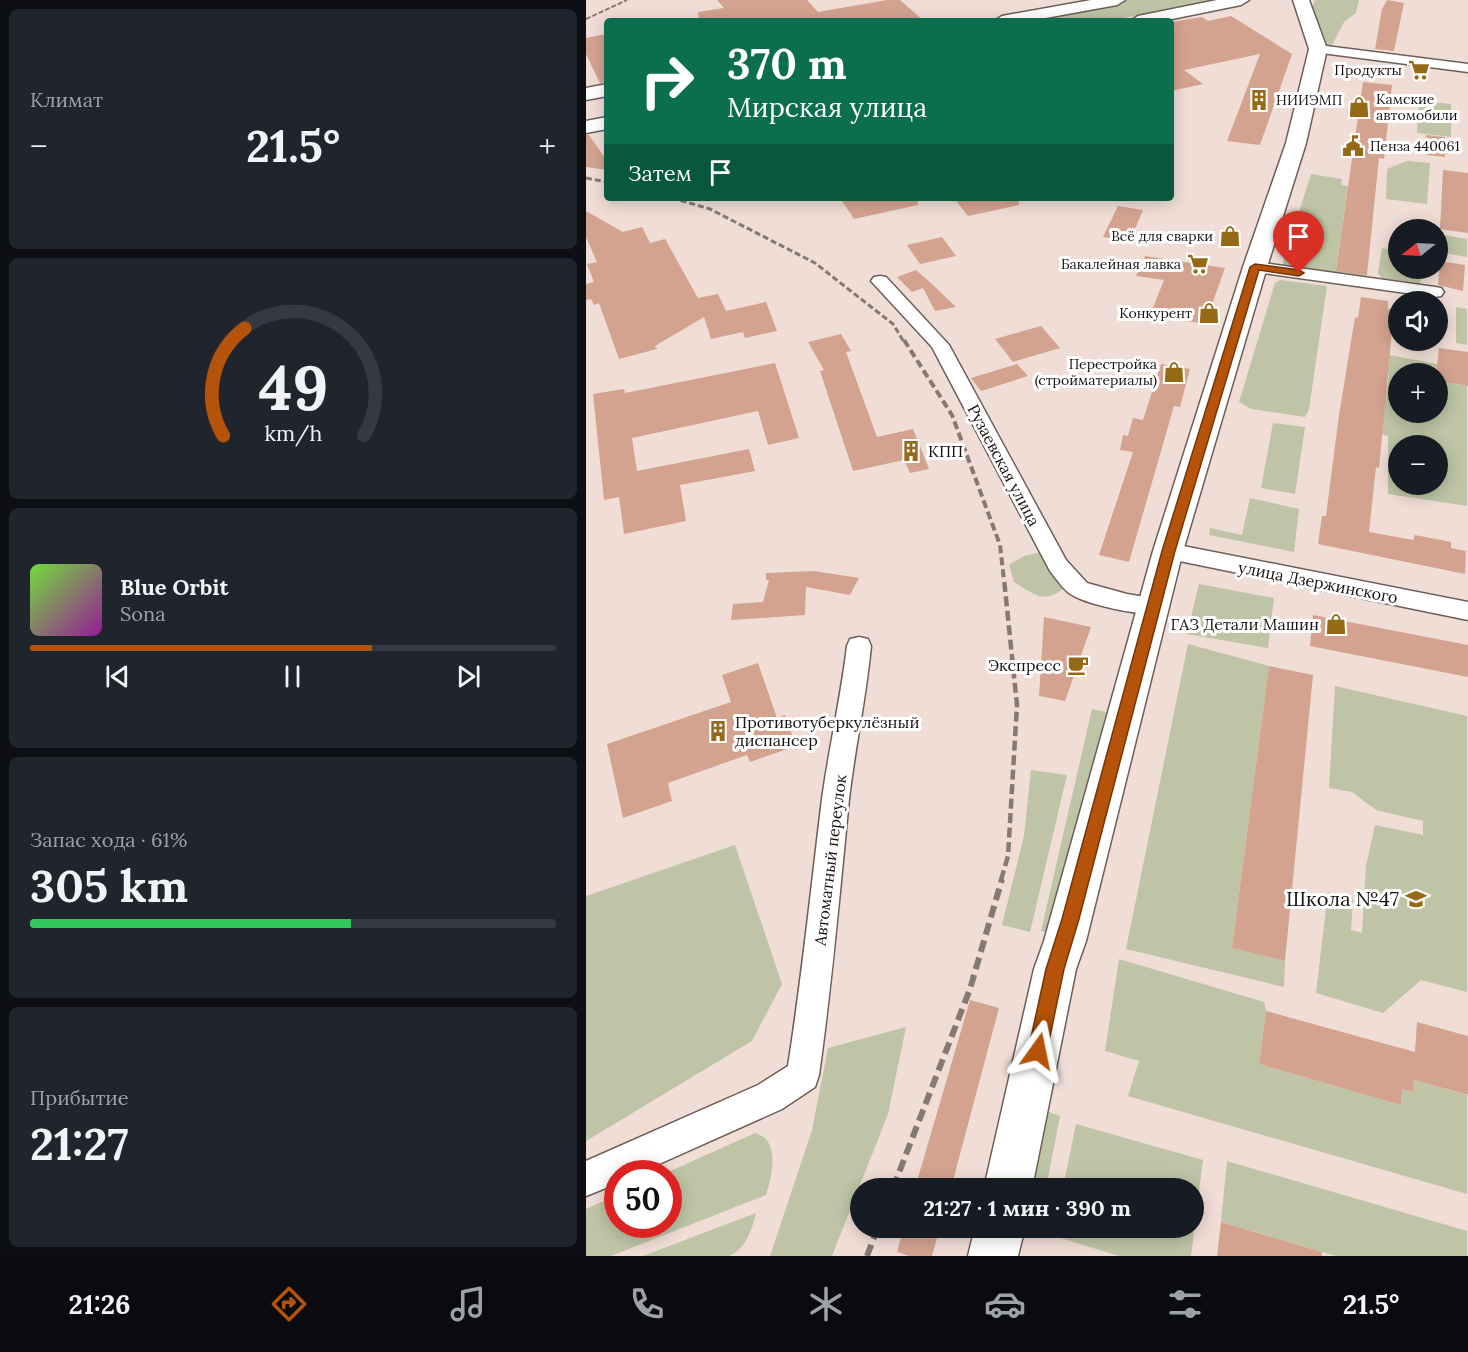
<!DOCTYPE html>
<html lang="ru">
<head>
<meta charset="utf-8">
<style>
	body { margin:0; font-family:Lora,serif; background:#20242c; color:#f1f3f6; height:100vh; display:flex; flex-direction:column; font-size:22px; white-space:nowrap }
	* { box-sizing:border-box; margin:0 }
	p { font-size:20px; color:#9ea1a6 }
	.icon { flex:none; width:33px; height:33px; fill:none; stroke:currentColor; stroke-width:2; stroke-linecap:round; stroke-linejoin:round }
	.map { position:relative; flex:1; overflow:hidden }
	.panel { display:flex; flex-direction:column; gap:9px; padding:9px; background:#0d0f14; width:586px }
	.panel>* { flex:none }
	.hud { position:absolute; left:18px; top:18px; width:570px; height:183px; border-radius:6px; box-shadow:0 3px 15px #0003; background:#0b6e4f; color:#fff; overflow:hidden }
	.needle { width:39px; rotate:252deg }
	.tools { position:absolute; left:802px; top:219px; display:grid; gap:12px }
	.tools a { display:grid; place-items:center; width:60px; height:60px; border-radius:50%; background:#171b24; box-shadow:0 3px 15px #0003; font-size:30px }
	.speed { position:absolute; left:18px; top:1160px; display:flex; gap:12px; font-size:30px; font-weight:700; text-align:center }
	.speed>* { display:grid; place-content:center; width:78px; height:78px; border-radius:50%; background:#171b24; box-shadow:0 3px 15px #0003; line-height:1 }
	.speed .limit { border:9px solid #d22; background:#fff; color:#111 }
	.pin { position:absolute; display:grid; place-items:center; width:51px; height:51px; color:#fff; margin:-62px -26px; border-radius:50% 50% 50% 0; rotate:-45deg; box-shadow:0 0 6px #0007 }
	.pin .icon { rotate:45deg }
	.me { position:absolute; width:66px; margin:-33px; rotate:12deg; stroke-linejoin:round; filter:drop-shadow(0 0 4px #0008) }
	.turn { display:flex; align-items:center; gap:21px; height:126px; padding:0 24px; font-size:27px }
	.turn .icon { width:78px; height:78px; stroke-width:2.5 }
	.turn b { display:block; font-size:42px; line-height:51px }
	.then { display:flex; align-items:center; height:57px; padding:0 24px; background:#0003; gap:12px; font-size:22px }
	.big { font-size:45px; font-weight:700; line-height:1.1 }
	.panel .tile { flex:1; display:flex; flex-direction:column; justify-content:center; gap:9px; min-width:0; padding:0 21px; border-radius:9px; background:#20242c }
	.panel .dial { align-items:center; gap:0 }
	.dial svg { height:156px; overflow:visible; fill:none; stroke:#363941; stroke-width:7; stroke-linecap:round; text-anchor:middle }
	.dial text { fill:#f1f3f6; stroke:none }
	.song { display:flex; align-items:center; gap:18px }
	.cover { width:72px; height:72px; border-radius:9px; background:linear-gradient(135deg,hsl(100 70% 55%),hsl(300 70% 35%)) }
	.played { height:6px; border-radius:3px; background:linear-gradient(90deg,#b45309 65%,#363941 65%) }
	.keys { display:flex; justify-content:space-around; direction:ltr }
	.heat { display:flex; justify-content:space-between; align-items:center; font-size:33px; direction:ltr }
	.charge { height:9px; border-radius:4px; background:linear-gradient(90deg,#34c759 61%,#363941 0) }
	.trip { position:absolute; left:264px; top:1178px; width:354px; height:60px; border-radius:30px; background:#171b24; box-shadow:0 3px 15px #0003; font-weight:700; line-height:60px; text-align:center }
	.dock { display:flex; height:96px; justify-content:space-around; align-items:center; background:#090b0e; color:#9ea1a6 }
	.dock .icon { width:42px; height:42px }
	.dock .on { color:#b45309 }
	.dock b { font-size:27px; color:#f1f3f6 }
	main { display:flex; flex:1; min-height:0 }
	.map>svg:first-child { display:block }
	.green { fill:#bec4a5; fill-rule:evenodd }
	.building { fill:#d3a390 }
	.lines { fill:none; stroke-linecap:round; stroke-linejoin:round }
	.minor-casing { stroke:#6e5e58; stroke-width:3 }
	.secondary-casing { stroke:#6e5e58; stroke-width:3 }
	.minor { fill:#fff; fill-rule:evenodd }
	.secondary { fill:#fff; fill-rule:evenodd }
	.rail-far4 { stroke:#857973; stroke-width:2; stroke-dasharray:5 2; stroke-linecap:butt }
	.rail-far3 { stroke:#857973; stroke-width:3; stroke-dasharray:6 3; stroke-linecap:butt }
	.rail-far2 { stroke:#857973; stroke-width:4; stroke-dasharray:8 4; stroke-linecap:butt }
	.rail-far1 { stroke:#857973; stroke-width:4.5; stroke-dasharray:10 4.5; stroke-linecap:butt }
	.rail { stroke:#857973; stroke-width:6; stroke-dasharray:12 6; stroke-linecap:butt }
	.route { fill:#b45309; stroke:#753606; stroke-width:1.5 }
	.labels { text-anchor:middle; stroke-width:6; stroke-linejoin:round; paint-order:stroke }
	.far-poi-label { font-size:14px; fill:#191310; stroke:#fff; text-anchor:end }
	.poi-label { font-size:16px; fill:#191310; stroke:#fff; text-anchor:start }
	.street-label { font-size:16px; fill:#191310; stroke:#fff }
	.near-poi-label { font-size:20px; fill:#191310; stroke:#fff; text-anchor:end }
</style>
</head>
<body>
<main>
<section class="panel">
<div class="tile"><p>Климат</p>
<div class="heat"><a>−</a><b class="big">21.5°</b><a>+</a></div>
</div>
<div class="tile dial"><svg viewBox="0 0 100 80">
<path d="M14 69A42 42 0 1 1 86 69"/>
<path d="M14 69A42 42 0 0 1 25 14" stroke="#b45309"/>
<text x="50" y="56" font-size="32" font-weight="700">49</text>
<text x="50" y="72" font-size="11">km/h</text>
</svg></div>
<div class="tile">
<div class="song"><i class="cover"></i><div><b>Blue Orbit</b><p>Sona</p></div></div>
<div class="played"></div>
<div class="keys"><svg class="icon" aria-label="previous" viewBox="0 0 24 24"><path d="M18 5L8 12l10 7zM5 5v14"/></svg><svg class="icon" aria-label="pause" viewBox="0 0 24 24"><path d="M8 5v14M16 5v14"/></svg><svg class="icon" aria-label="next" viewBox="0 0 24 24"><path d="M6 5l10 7-10 7zM19 5v14"/></svg></div>
</div>
<div class="tile"><p>Запас хода · 61%</p><b class="big">305 km</b><div class="charge"></div></div>
<div class="tile"><p>Прибытие</p><b class="big">21:27</b></div>
</section>
<div class="map">
<svg width="882" height="1256" viewBox="0 0 882 1256">
	<rect width="100%" height="100%" fill="#f0ddd6"/>
	<g class="green">
		<path d="M539,0h90l-107,21h-100z"/>
		<path d="M729,0h44l-3,13 -12,9 -14,27 -9,-2 -11,-34z"/>
		<path d="M833,101l32,3v33l-34,-4z"/>
		<path d="M821,161l23,2 -3,41 -41,-5 1,-30z"/>
		<path d="M725,174l31,5 -1,6 7,1 -12,84 31,5v4l-86,-10z"/>
		<path d="M852,234l29,5v18l-29,-5z"/>
		<path d="M796,248l17,3v17l24,1 -3,15 -39,-6 -3,-5z"/>
		<path d="M694,280l47,6 -18,123 -4,8 -54,-8 -12,-7 36,-119z"/>
		<path d="M870,307l11,2v36l-11,-2z"/>
		<path d="M803,355l48,9 -1,9 -37,1v38h39v-31l29,5v120l-79,-12v-58l-13,-3 5,-42h7l2,-18 -7,-1zM813,446h39v38h-39z"/>
		<path d="M687,423l32,4 -10,67 -34,-6z"/>
		<path d="M664,498l49,11 -5,43 -85,-17 1,-7 32,7z"/>
		<path d="M456,552l28,32c-26,20 -30,14 -56,-2l-5,-17 15,-9z"/>
		<path d="M613,584l75,14 -6,50 -81,-14z"/>
		<path d="M602,644l81,22 -37,282 53,13 -1,26 -158,-38z"/>
		<path d="M749,686l132,30v276l-46,-12 -38,33 -67,-20 12,-101 25,7 -2,31 11,3 4,-67 9,-41 48,10v-14l-47,-11 -24,-18 -23,-4z"/>
		<path d="M506,709l14,3 -53,221 -12,-2z"/>
		<path d="M445,770l36,5 -37,157 -28,-7 22,-89z"/>
		<path d="M149,845l47,139 -30,57 -166,100v-245z"/>
		<path d="M533,959l145,43 2,9 -7,53 142,41 1,-16 11,3 1,-12 53,15v99l-339,-98 11,-35 -34,-10z"/>
		<path d="M320,1027l-18,87 -56,142h-62l42,-126 16,-82z"/>
		<path d="M452,1108l22,8 -14,72h-25z"/>
		<path d="M490,1124l127,36 -12,96h-72l-65,-20 2,-9h138v-39h-131z"/>
		<path d="M169,1133c26,7 17,43 11,62l-155,61h-25v-47l31,-14 1,29h50v-51h-2z"/>
		<path d="M641,1161l240,70v25h-131l-115,-34z"/>
		<path d="M170,1213c-4,16 -10,36 -27,43h-86z"/>
	</g>
	<g class="building">
		<path d="M131,0h90l11,12 69,-12h13l24,21h-225l-1,-9 26,-4z"/>
		<path d="M801,0l17,3 -10,48 -19,-2 7,-40z"/>
		<path d="M645,16l61,38 -32,91 -33,-4 33,-87 -76,16 19,14 -32,7v-69l31,-5 6,4z"/>
		<path d="M21,34v48l-7,1 -14,-29v-16z"/>
		<path d="M777,82l29,3 -8,74 -5,-1 -12,117 -31,-4z"/>
		<path d="M0,135h3l18,26v9l-21,-3z"/>
		<path d="M840,135l19,2v20l-19,-2z"/>
		<path d="M857,170l25,3v60l-28,-4z"/>
		<path d="M254,198h77l1,7 -64,14z"/>
		<path d="M368,198h65v7l-51,11z"/>
		<path d="M532,206l25,4 -13,31 -27,-4z"/>
		<path d="M0,211l37,21 19,-5 8,16 15,-4 33,59 20,-4 8,17 40,-9 11,29 -32,7 -2,-6 -32,7 -7,-22 -49,29 2,3 -38,10 -20,-56 -5,2 -3,-6 -5,1v-16l8,-2 -7,-18 10,-2 -11,-25z"/>
		<path d="M356,237l14,19 -36,8 -13,-19z"/>
		<path d="M559,256l80,12 -20,56 -55,-9 14,-35 -28,-4z"/>
		<path d="M854,261l25,4 -2,26 -25,-6z"/>
		<path d="M330,270l17,15 23,22 -21,4 -12,-23 -11,4 -15,-15z"/>
		<path d="M775,297l27,4v8h6l-15,159 -3,-1 -7,65 44,8 2,-5 36,7v6l15,3 -1,23 -147,-30 4,-28h4l13,-101 16,-98 3,1z"/>
		<path d="M455,326l19,22 -47,14 -18,-23z"/>
		<path d="M255,334l10,17 -5,1 31,85 36,-8 16,40 -19,4 -6,-13 -51,11 -33,-100 4,-1 -16,-28z"/>
		<path d="M853,348l29,4v34l-30,-5 -2,-7z"/>
		<path d="M189,363l24,75 -31,7 -10,-34 -126,27 5,33 112,-22 6,22 -75,14 6,36 -62,13 -5,-37 -15,3 -11,-106 31,-5 1,4z"/>
		<path d="M431,364l11,12 -47,15 -10,-13z"/>
		<path d="M575,364l29,5 -10,38 -6,-1 -45,156 -30,-7 34,-103 -13,-2 3,-15 5,1 5,-18 10,2z"/>
		<path d="M228,571l45,7 -9,17 -44,-8 -1,28 -74,5 2,-16 30,-2 6,-22h-3v-7z"/>
		<path d="M727,615l155,30v32l-158,-31z"/>
		<path d="M458,617l47,10 -26,74 -26,-5z"/>
		<path d="M172,663l19,55 8,-3 11,31 -46,16 -3,-7 -79,28 4,18 -49,17 -16,-74 124,-42 -9,-27z"/>
		<path d="M683,666l44,9 -28,286 -53,-13z"/>
		<path d="M384,1000l29,8 -48,180h-36z"/>
		<path d="M680,1011l149,41 2,-30 51,14v59l-54,-15 -1,12 -11,-3 -1,16 -142,-41z"/>
		<path d="M635,1222l101,30v4h-105z"/>
		<path d="M318,1227h36l-8,29h-23l-12,-4z"/>
	</g>
	<g class="lines">
		<defs>
			<g id="minor">
				<path d="M732,45l150,19v8l-154,-20 -2,-3 2,-3z"/>
				<path d="M669,262l180,25 6,1 3,4 -3,4 -6,1 -186,-26 -2,-4z"/>
				<path d="M294,276l6,1 63,68 117,215 21,23 40,11 36,6 4,6 -4,6c-17,6 -74,-7 -91,-17 -8,-4 -16,-17 -22,-24l-118,-224 -61,-66 3,-4z"/>
				<path d="M582,543l300,59v18l-308,-63 -3,-6 3,-6z"/>
				<path d="M273,637l9,2 3,7c-5,52 -16,102 -22,153 -9,92 -17,184 -30,276l-4,12 -33,22 -143,64h-21v10l-32,13v-35l172,-76 30,-19c14,-89 23,-178 34,-267 7,-51 19,-102 25,-153l3,-7z"/>
			</g>
			<g id="secondary">
				<path d="M505,0h34l-8,5 -88,16h-35l8,-5z"/>
				<path d="M631,0h32l-8,5 -79,16h-32l8,-5z"/>
				<path d="M707,0h16l18,49 -21,94 -39,124 -84,284 -97,390 -10,28 -44,219h-48l50,-219 10,-28 109,-390 90,-284 43,-124 23,-94z"/>
				<path d="M21,84v12l-21,4v-12z"/>
				<path d="M21,117v12l-21,4v-12z"/>
				<path d="M389,1227h50l-7,29h-50z"/>
			</g>
		</defs>
		<use href="#minor" class="minor-casing"/>
		<use href="#secondary" class="secondary-casing"/>
		<use href="#minor" class="minor"/>
		<use href="#secondary" class="secondary"/>
		<path class="rail-far4" d="M0,19l41,-19"/>
		<g class="rail-far3">
			<path d="M0,178l21,4"/>
			<path d="M86,198l38,11 105,54 78,61 11,18"/>
		</g>
		<path class="rail-far2" d="M318,340l48,75 48,130 4,35"/>
		<path class="rail-far1" d="M415,880l7,-24 9,-151 -13,-126"/>
		<g class="rail">
			<path d="M307,1188l77,-199 32,-110"/>
			<path d="M281,1256l11,-29"/>
		</g>
	</g>
	<path class="route" d="M669,264l44,6 5,3 -5,3 -40,-6 -84,281 -96,368 -15,50 -17,82 -3,6 -6,3 -7,-3 -3,-6 18,-82 16,-50 100,-368 88,-284z"/>
	<defs>
		<symbol id="supermarket-bare" viewBox="-9 -9 18 18"><path d="M-6-5.5h2.5l.6 2H6L4.5 2H-2.5L-4.4-4H-6ZM-1.5 3.2a1.3 1.3 0 1 0 .1 0ZM3 3.2a1.3 1.3 0 1 0 .1 0Z" fill="#966917" stroke="#fff" stroke-width="2.5" paint-order="stroke"/></symbol>
		<symbol id="building-bare" viewBox="-9 -9 18 18"><path d="M-4-6H4V6H1V3H-1V6H-4ZM-2.5-4.3h1.7v1.8h-1.7ZM.8-4.3h1.7v1.8H.8ZM-2.5-1h1.7V.8h-1.7ZM.8-1h1.7V.8H.8Z" fill="#966917" stroke="#fff" stroke-width="2.5" paint-order="stroke"/></symbol>
		<symbol id="shop-bare" viewBox="-9 -9 18 18"><path d="M-5-2.5h2.3a2.7 3.5 0 0 1 5.4 0H5L5.5 6h-11ZM-1.5-2.5h3a1.5 2.3 0 0 0-3 0Z" fill="#966917" stroke="#fff" stroke-width="2.5" paint-order="stroke"/></symbol>
		<symbol id="civic-bare" viewBox="-9 -9 18 18"><path d="M-.6-6.5H3V-4.5H.6V-3L4-1V1h2V6H-6V1h2V-1L-.6-3ZM-1.2 2.5V6h2.4V2.5Z" fill="#966917" stroke="#fff" stroke-width="2.5" paint-order="stroke"/></symbol>
		<symbol id="cafe-bare" viewBox="-9 -9 18 18"><path d="M-5.5-4.5H6V0H3Q3 3.5 0 3.5H-2.5Q-5.5 3.5-5.5 0ZM3-3.2v2h1.7v-2ZM-6 4.5H4V6H-6Z" fill="#966917" stroke="#fff" stroke-width="2.5" paint-order="stroke"/></symbol>
		<symbol id="school-bare" viewBox="-9 -9 18 18"><path d="M0-5L7-2L0 1L-7-2ZM-4 1L0 2.5L4 1V4Q0 6-4 4Z" fill="#966917" stroke="#fff" stroke-width="2.5" paint-order="stroke"/></symbol>
	</defs>
	<g fill-rule="evenodd">
		<use href="#supermarket-bare" x="818" y="55" width="30" height="30"/>
		<use href="#building-bare" x="658" y="85" width="30" height="30"/>
		<use href="#shop-bare" x="758" y="92" width="30" height="30"/>
		<use href="#civic-bare" x="752" y="131" width="30" height="30"/>
		<use href="#shop-bare" x="629" y="221" width="30" height="30"/>
		<use href="#supermarket-bare" x="597" y="249" width="30" height="30"/>
		<use href="#shop-bare" x="608" y="298" width="30" height="30"/>
		<use href="#shop-bare" x="573" y="357" width="30" height="30"/>
		<use href="#building-bare" x="310" y="436" width="30" height="30"/>
		<use href="#shop-bare" x="735" y="609" width="30" height="30"/>
		<use href="#cafe-bare" x="477" y="650" width="30" height="30"/>
		<use href="#building-bare" x="117" y="716" width="30" height="30"/>
		<use href="#school-bare" x="815" y="884" width="30" height="30"/>
	</g>
	<g class="labels">
		<g class="far-poi-label">
			<text x="816" y="75">Продукты</text>
			<text x="790" y="104" text-anchor="start">Камские<tspan x="790" dy="16">автомобили</tspan></text>
			<text x="690" y="105" text-anchor="start">НИИЭМП</text>
			<text x="784" y="151" text-anchor="start">Пенза 440061</text>
			<text x="627" y="241">Всё для сварки</text>
			<text x="595" y="269">Бакалейная лавка</text>
			<text x="606" y="318">Конкурент</text>
			<text x="571" y="369">Перестройка<tspan x="571" dy="16">(стройматериалы)</tspan></text>
		</g>
		<g class="poi-label">
			<text x="342" y="457">КПП</text>
			<text x="733" y="630" text-anchor="end">ГАЗ Детали Машин</text>
			<text x="475" y="671" text-anchor="end">Экспресс</text>
			<text x="149" y="728">Противотуберкулёзный<tspan x="149" dy="18">диспансер</tspan></text>
		</g>
		<g class="street-label">
			<text transform="translate(418 465) rotate(62)" y="6">Рузаевская улица</text>
			<text transform="translate(732 582) rotate(11)" y="6">улица Дзержинского</text>
			<text transform="translate(244 860) rotate(-83)" y="6">Автоматный переулок</text>
		</g>
		<g class="near-poi-label">
			<text x="813" y="906">Школа №47</text>
		</g>
	</g>
</svg>
<div class="tools">
<a><svg class="needle" viewBox="-14 -14 28 28"><path d="M0-13l5 13h-10z" fill="#e53935"/><path d="M0 13l5-13h-10z" fill="#9ea1a6"/></svg></a>
<a><svg class="icon" aria-label="sound" viewBox="0 0 24 24"><path d="M4 9h4l5-4v14l-5-4H4zM17 9q2 3 0 6"/></svg></a>
<a>+</a>
<a>−</a>
</div>
<div class="speed"><div class="limit">50</div></div>
<div class="pin" style="left:713px;top:273px;background:#d93025"><svg class="icon" aria-label="arrive" viewBox="0 0 24 24"><path d="M6 21V4h12l-3 4 3 4H6"/></svg></div>
<svg class="me" style="left:452px;top:1051px" viewBox="-20 -20 40 40"><path d="M0-17L14 15 0 8-14 15z" fill="#b45309" stroke="#fff" stroke-width="4"/></svg>
<div class="trip">21:27 · 1 мин · 390 m</div>
<div class="hud">
<div class="turn"><svg class="icon" aria-label="right" viewBox="0 0 24 24"><path d="M7 20v-9h11M14 6l5 5-5 5"/></svg><div><b>370 m</b>Мирская улица</div></div>
<div class="then">Затем<svg class="icon" aria-label="arrive" viewBox="0 0 24 24"><path d="M6 21V4h12l-3 4 3 4H6"/></svg></div>
</div>
</div>
</main>
<nav class="dock">
<b>21:26</b>
<svg class="icon on" aria-label="directions" viewBox="0 0 24 24"><path d="M12 3l9 9-9 9-9-9zM9 14v-3h6M13 9l2 2-2 2"/></svg>
<svg class="icon" aria-label="music" viewBox="0 0 24 24"><path d="M9 18V5l10-2v13"/><circle cx="6" cy="18" r="3"/><circle cx="16" cy="16" r="3"/></svg>
<svg class="icon" aria-label="phone" viewBox="0 0 24 24"><path d="M5 4h4l2 5-3 2q2 4 5 5l2-3 5 2v4C11 20 4 13 5 4z"/></svg>
<svg class="icon" aria-label="climate" viewBox="0 0 24 24"><path d="M12 3v18M4 7l16 10M4 17L20 7"/></svg>
<svg class="icon" aria-label="car" viewBox="0 0 24 24"><path d="M5 17H2v-5l4-1 3-4h7l3 4 3 1v5h-3M9 17h6M6 11h13"/><circle cx="7" cy="17" r="2"/><circle cx="17" cy="17" r="2"/></svg>
<svg class="icon" aria-label="filters" viewBox="0 0 24 24"><path d="M4 7h16M4 17h16"/><circle cx="9" cy="7" r="2"/><circle cx="15" cy="17" r="2"/></svg>
<b>21.5°</b>
</nav>
</body>
</html>
